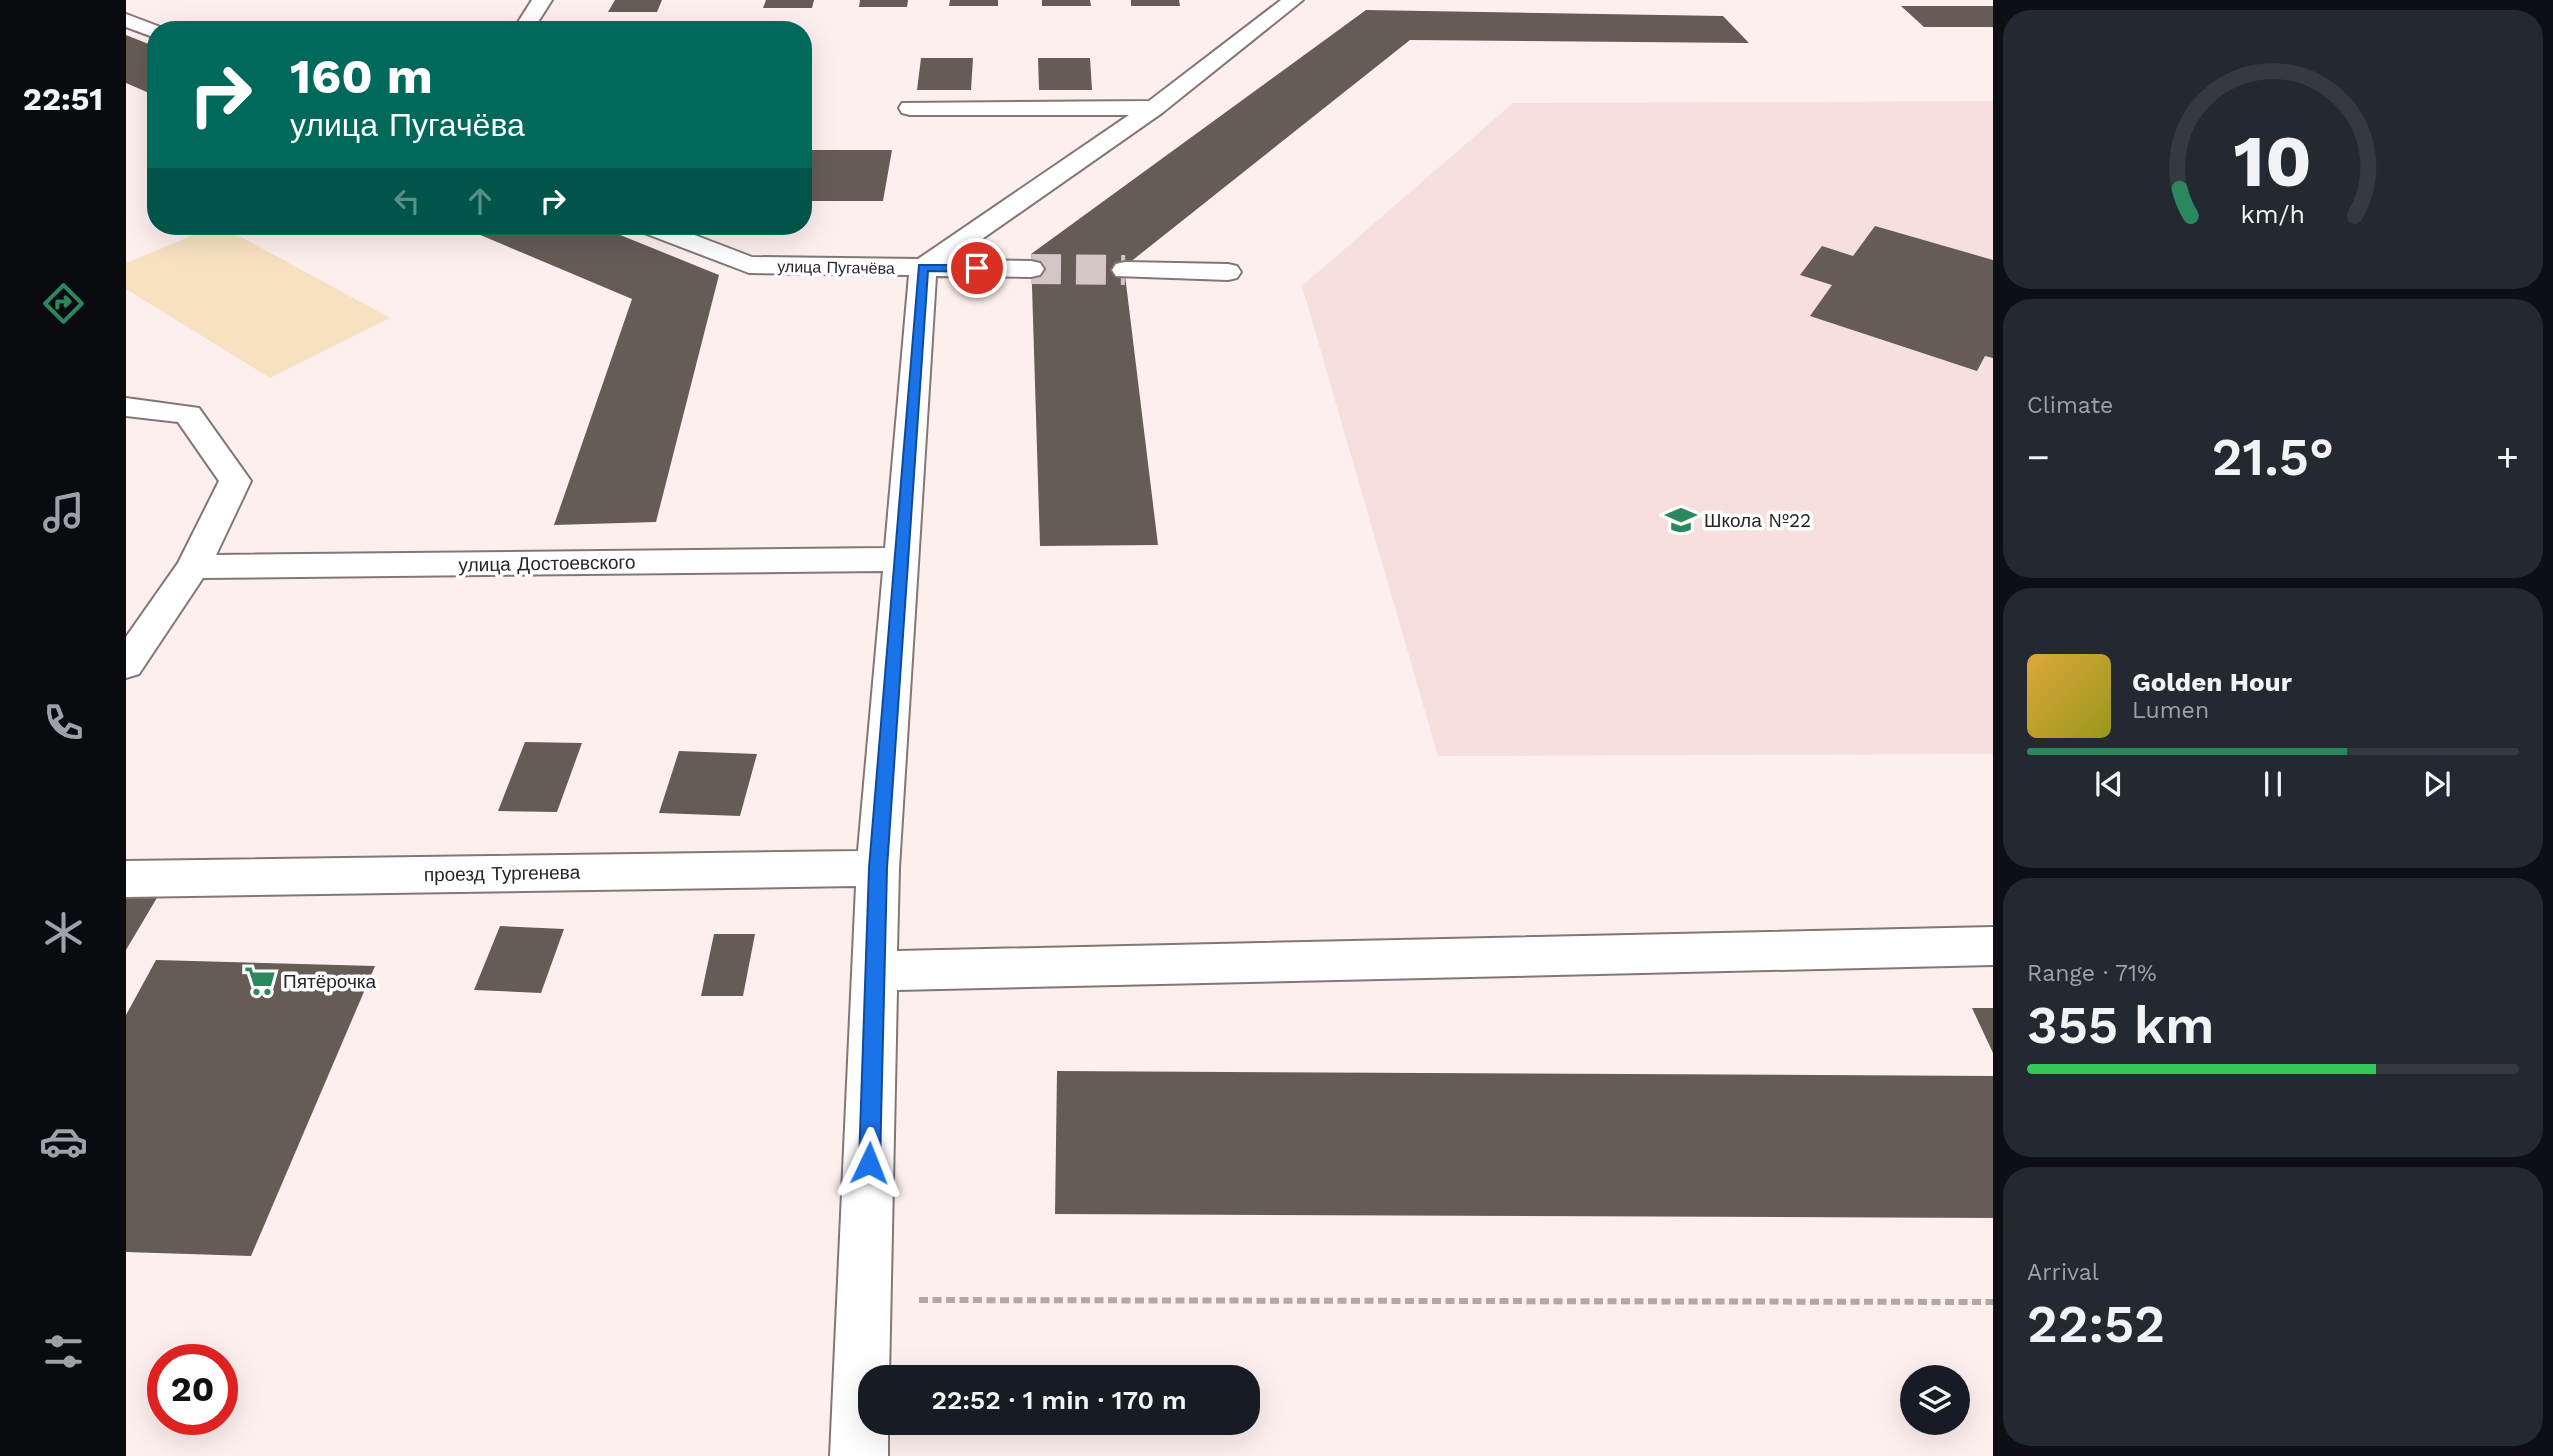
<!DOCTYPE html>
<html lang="en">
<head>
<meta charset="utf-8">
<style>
	body { margin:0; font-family:"Work Sans",sans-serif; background:#242831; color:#f1f3f6; height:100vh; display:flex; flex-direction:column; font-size:26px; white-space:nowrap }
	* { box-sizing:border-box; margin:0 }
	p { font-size:23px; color:#9ea1a6 }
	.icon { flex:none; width:38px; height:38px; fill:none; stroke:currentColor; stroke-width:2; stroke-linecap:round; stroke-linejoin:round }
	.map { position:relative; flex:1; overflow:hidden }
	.details { display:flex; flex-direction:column; gap:10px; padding:10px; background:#0d0f14; width:560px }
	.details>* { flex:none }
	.top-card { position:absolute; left:21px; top:21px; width:665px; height:214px; border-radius:28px; box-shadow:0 7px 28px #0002; background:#00695c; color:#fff; overflow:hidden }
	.tools { position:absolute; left:1774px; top:1365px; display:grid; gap:14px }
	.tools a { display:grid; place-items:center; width:70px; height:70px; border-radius:50%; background:#171b24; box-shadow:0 7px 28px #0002; font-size:35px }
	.speed { position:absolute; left:21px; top:1344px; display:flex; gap:14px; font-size:35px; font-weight:700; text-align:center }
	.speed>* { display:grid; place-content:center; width:91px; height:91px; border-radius:50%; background:#171b24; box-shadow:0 7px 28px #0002; line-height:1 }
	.speed .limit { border:10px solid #d22; background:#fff; color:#111 }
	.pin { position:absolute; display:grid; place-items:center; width:60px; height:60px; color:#fff; margin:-30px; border:4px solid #fff; border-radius:50%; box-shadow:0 2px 7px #0007 }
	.me { position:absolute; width:77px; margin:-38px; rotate:2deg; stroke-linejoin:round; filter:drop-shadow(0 0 5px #0008) }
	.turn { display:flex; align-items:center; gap:24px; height:147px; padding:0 28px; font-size:32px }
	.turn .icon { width:91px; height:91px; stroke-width:2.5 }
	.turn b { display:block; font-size:49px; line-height:60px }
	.lanes { display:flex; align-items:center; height:66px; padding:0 28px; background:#0003; justify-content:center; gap:35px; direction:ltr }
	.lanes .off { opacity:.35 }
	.big { font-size:52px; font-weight:600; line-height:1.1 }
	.details .tile { flex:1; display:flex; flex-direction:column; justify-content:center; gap:10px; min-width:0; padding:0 24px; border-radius:28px; background:#242831 }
	.details .dial { align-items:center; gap:0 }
	.dial svg { height:182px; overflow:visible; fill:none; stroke:#363941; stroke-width:7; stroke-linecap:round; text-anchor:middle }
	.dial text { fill:#f1f3f6; stroke:none }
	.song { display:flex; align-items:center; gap:21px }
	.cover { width:84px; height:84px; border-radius:10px; background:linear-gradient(135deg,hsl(40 70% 55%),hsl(60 70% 35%)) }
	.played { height:7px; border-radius:4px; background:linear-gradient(90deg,#2b875e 65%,#363941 65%) }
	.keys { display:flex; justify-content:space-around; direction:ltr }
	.heat { display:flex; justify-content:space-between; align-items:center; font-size:38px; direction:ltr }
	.charge { height:10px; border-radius:5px; background:linear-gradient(90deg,#34c759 71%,#363941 0) }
	.trip { position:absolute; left:732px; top:1365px; width:402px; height:70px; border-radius:28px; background:#171b24; box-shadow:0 7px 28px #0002; font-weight:600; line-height:70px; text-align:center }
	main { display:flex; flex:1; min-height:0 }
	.tab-bar { display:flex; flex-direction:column; width:126px; justify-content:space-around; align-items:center; background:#090b0e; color:#9ea1a6 }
	.tab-bar .icon { width:49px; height:49px }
	.tab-bar .on { color:#2b875e }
	.tab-bar b { font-size:32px; color:#f1f3f6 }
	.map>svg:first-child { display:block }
	.built { fill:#f6dfdd }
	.green { fill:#f7e1c0 }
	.building { fill:#655c56 }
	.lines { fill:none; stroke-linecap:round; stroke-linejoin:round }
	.minor-tunnel { stroke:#d3c6c5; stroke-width:30; stroke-dasharray:30 15; stroke-linecap:butt }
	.minor-casing { stroke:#837776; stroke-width:4 }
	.path { stroke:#b1a7a5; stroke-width:6; stroke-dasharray:9 4.5; stroke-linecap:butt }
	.minor { fill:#fff; fill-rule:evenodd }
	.route { fill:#1a73e8; stroke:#114b97; stroke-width:2 }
	.labels { text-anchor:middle; stroke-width:7; stroke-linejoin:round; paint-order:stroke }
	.far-street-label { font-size:16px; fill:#292423; stroke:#fff }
	.poi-label { font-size:19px; fill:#292423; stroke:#fff; text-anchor:start }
	.street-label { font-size:19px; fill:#292423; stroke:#fff }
</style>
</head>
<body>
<main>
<nav class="tab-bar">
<b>22:51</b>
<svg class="icon on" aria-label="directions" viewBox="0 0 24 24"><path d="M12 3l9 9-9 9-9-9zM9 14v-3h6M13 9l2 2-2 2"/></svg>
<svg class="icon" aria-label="music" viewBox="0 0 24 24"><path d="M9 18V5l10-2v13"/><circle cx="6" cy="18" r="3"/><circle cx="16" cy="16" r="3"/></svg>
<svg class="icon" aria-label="phone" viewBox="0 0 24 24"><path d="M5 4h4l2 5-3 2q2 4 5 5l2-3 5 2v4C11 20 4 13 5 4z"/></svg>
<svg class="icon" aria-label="climate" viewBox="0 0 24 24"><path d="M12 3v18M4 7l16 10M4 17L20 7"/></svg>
<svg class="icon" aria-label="car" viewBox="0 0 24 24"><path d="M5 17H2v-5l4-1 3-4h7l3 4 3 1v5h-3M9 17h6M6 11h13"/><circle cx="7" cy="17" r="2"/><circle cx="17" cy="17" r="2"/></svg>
<svg class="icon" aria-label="filters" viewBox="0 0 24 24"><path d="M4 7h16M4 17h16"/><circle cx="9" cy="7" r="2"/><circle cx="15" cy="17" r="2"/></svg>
</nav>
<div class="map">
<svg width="1867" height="1456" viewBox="0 0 1867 1456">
	<rect width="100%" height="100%" fill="#fdefed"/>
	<path class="built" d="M1867,101v653l-555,2 -136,-470 211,-183z"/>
	<path class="green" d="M89,226h6l169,92 -120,60 -144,-89v-26z"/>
	<g class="building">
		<path d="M489,0h47l-5,12h-49z"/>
		<path d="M640,0h48l-2,8h-49z"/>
		<path d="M734,0h48l-1,7h-48z"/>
		<path d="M824,0h48v6h-49z"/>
		<path d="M916,0h48l1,6h-49z"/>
		<path d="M1005,0h48l1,6h-49z"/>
		<path d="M1775,6h92v21h-69z"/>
		<path d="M1240,10l357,6 26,27 -339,-3 -286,227 34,278 -118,1 -9,-292z"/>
		<path d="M530,24l-3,6h-50l3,-5z"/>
		<path d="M0,35l30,12v49l-30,-13z"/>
		<path d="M795,58h52l-2,32h-54z"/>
		<path d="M912,58h52l2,32h-53z"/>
		<path d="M677,150h89l-9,51h-80z"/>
		<path d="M333,226h139l121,49 -63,247 -102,3 78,-226z"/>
		<path d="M1749,226l118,34v98l-8,-2 -8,15 -167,-55 22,-31 -32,-10 22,-29 31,10z"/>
		<path d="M399,742l57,1 -25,69 -59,-1z"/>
		<path d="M553,751l78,3 -17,62 -81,-3z"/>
		<path d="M0,894l32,2 -32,54z"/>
		<path d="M374,926l64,3 -23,64 -67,-3z"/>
		<path d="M588,934h41l-12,62h-42z"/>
		<path d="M30,960l219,6 -124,290 -125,-4v-237z"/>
		<path d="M1846,1008h21v45z"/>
		<path d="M931,1071l936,5v142l-938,-4z"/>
	</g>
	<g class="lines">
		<path class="minor-tunnel" d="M905,269l94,1"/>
		<defs>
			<g id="minor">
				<path d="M406,0h20l-19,30h-20z"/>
				<path d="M1155,0h22l-141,113 -210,147 79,1 9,2 4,6 -4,6 -9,2 -95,-1 -37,592 -2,83 1096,-24v38l-1096,25 -8,387h-19v46h18v33h-58l26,-570 -730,11v-36l732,-10 25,-280 -680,7 -64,96 -13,4v-41l52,-74 41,-82 -41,-59 -52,-6v-18l73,10 52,73 -35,74 669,-7 24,-273 -160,-2 -110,-42 -4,-5h36l81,31 166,2 211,-144h-219l-8,-2 -3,-5 3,-5 247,-2z"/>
				<path d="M0,14l37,14 2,2h-9v8l-30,-11z"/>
				<path d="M999,262l103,2 9,2 4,6 -4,6 -9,2 -112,-4 -4,-6 4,-6z"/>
			</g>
		</defs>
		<use href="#minor" class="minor-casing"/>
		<path class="path" d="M793,1300l1074,2"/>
		<use href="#minor" class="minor"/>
	</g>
	<path class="route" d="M793,265h58l6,3 -6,4 -49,-1 -41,597 -7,295 -3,7 -8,3 -7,-3 -3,-7 10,-295z"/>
	<defs>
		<symbol id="school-bare" viewBox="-9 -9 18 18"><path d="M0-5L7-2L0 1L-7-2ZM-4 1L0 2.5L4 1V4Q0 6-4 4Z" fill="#2b875e" stroke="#fff" stroke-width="2.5" paint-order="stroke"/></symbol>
		<symbol id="supermarket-bare" viewBox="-9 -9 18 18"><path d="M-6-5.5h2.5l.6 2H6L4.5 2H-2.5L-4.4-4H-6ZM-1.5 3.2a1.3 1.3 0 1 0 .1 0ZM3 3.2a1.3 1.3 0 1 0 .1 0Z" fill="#2b875e" stroke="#fff" stroke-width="2.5" paint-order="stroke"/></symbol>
	</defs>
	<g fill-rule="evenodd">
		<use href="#school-bare" x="1533" y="498" width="44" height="44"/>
		<use href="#supermarket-bare" x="112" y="959" width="44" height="44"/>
	</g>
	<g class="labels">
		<g class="far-street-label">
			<text transform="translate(710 267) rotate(1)" y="6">улица Пугачёва</text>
		</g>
		<g class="poi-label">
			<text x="1578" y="527">Школа №22</text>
			<text x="157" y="988">Пятёрочка</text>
		</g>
		<g class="street-label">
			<text transform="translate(421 563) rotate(-1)" y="7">улица Достоевского</text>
			<text transform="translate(376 873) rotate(-1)" y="7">проезд Тургенева</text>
		</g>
	</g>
</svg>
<div class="tools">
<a><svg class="icon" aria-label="layers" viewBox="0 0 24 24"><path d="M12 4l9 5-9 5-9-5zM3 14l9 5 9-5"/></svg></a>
</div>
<div class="speed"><div class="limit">20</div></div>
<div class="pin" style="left:851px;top:268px;background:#d93025"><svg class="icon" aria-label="arrive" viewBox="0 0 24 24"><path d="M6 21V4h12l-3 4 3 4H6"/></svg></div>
<svg class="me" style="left:743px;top:1163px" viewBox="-20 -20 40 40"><path d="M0-17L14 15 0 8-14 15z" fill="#1a73e8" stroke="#fff" stroke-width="4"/></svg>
<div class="trip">22:52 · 1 min · 170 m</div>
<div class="top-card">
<div class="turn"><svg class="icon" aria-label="right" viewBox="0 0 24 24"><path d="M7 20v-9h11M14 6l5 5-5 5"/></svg><div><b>160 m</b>улица Пугачёва</div></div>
<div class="lanes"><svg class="icon off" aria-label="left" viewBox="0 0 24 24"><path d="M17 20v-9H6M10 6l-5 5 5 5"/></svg><svg class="icon off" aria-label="ahead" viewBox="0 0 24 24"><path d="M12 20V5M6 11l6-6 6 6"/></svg><svg class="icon" aria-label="right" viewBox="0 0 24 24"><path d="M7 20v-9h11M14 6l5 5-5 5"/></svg></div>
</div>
</div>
<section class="details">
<div class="tile dial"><svg viewBox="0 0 100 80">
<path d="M14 69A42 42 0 1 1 86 69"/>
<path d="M14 69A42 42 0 0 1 9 57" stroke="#2b875e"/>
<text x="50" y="56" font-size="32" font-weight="700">10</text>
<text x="50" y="72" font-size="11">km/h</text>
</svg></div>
<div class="tile"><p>Climate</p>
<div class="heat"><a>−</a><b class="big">21.5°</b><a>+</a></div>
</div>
<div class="tile">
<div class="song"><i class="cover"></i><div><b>Golden Hour</b><p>Lumen</p></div></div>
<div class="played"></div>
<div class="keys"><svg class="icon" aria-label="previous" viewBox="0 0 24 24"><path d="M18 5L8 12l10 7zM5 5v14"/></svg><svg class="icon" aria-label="pause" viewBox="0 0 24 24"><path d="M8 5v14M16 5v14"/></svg><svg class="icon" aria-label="next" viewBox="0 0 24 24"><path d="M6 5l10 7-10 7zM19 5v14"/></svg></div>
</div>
<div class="tile"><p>Range · 71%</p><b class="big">355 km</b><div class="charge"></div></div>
<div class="tile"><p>Arrival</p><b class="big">22:52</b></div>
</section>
</main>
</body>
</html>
